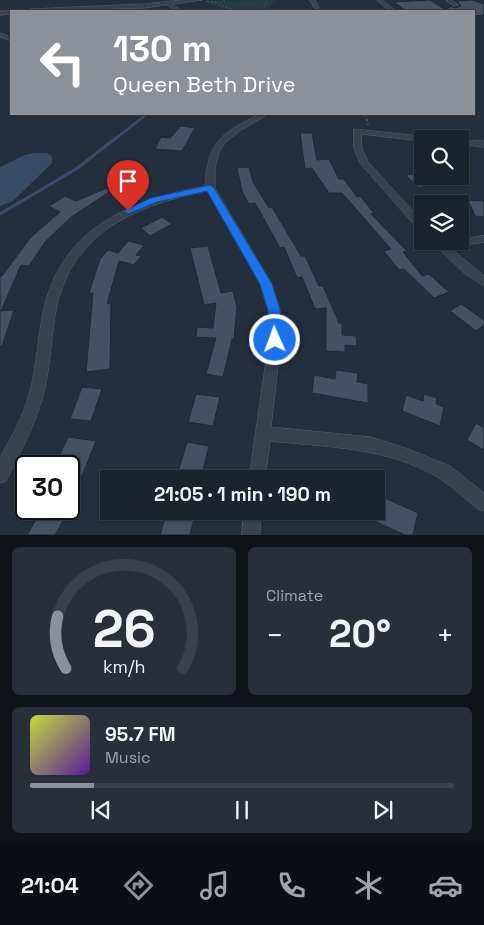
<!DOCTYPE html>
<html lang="en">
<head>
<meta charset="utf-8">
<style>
	body { margin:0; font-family:"Space Grotesk",sans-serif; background:#282f3a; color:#f1f3f6; height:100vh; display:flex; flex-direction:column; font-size:19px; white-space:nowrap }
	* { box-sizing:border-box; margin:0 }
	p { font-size:16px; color:#a0a4aa }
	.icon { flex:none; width:28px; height:28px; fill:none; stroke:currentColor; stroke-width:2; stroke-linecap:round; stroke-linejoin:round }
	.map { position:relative; height:535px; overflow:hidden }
	.panel { display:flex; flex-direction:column; gap:12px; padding:12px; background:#0f1319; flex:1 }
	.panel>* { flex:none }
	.banner { position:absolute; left:10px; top:10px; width:465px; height:105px; border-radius:0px; box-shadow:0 1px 4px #0004,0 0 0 1px #39404a; background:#8c9099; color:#fff; overflow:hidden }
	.controls { position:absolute; left:414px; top:130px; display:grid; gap:10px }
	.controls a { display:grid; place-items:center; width:55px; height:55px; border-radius:0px; background:#1b232e; box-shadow:0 1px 4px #0004,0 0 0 1px #39404a; font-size:25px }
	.speed { position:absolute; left:15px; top:455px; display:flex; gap:10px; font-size:25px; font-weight:700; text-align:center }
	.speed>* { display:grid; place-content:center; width:65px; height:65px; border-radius:50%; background:#1b232e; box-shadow:0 1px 4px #0004,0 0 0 1px #39404a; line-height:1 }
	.speed .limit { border:2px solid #111; border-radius:8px; background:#fff; color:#111 }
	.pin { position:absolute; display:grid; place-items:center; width:42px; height:42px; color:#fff; margin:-51px -21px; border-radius:50% 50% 50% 0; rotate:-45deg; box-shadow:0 0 5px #0007 }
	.pin .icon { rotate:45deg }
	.me { position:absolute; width:55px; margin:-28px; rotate:358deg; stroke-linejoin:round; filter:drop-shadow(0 0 4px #0008) }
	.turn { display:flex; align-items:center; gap:18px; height:105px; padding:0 20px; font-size:22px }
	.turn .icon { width:65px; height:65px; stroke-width:2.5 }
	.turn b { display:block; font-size:35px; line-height:42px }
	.big { font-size:38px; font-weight:700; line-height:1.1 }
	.panel .widget { flex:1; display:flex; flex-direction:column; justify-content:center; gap:8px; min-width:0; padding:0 18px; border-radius:8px; background:#282f3a }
	.panel .dial { align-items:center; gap:0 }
	.dial svg { height:130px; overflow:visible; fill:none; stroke:#39404a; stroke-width:7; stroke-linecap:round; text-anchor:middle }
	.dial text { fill:#f1f3f6; stroke:none }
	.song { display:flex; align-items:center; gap:15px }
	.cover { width:60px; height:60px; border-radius:8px; background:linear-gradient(135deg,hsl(70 70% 55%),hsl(270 70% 35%)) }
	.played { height:5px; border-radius:2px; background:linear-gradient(90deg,#8c9099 15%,#39404a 15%) }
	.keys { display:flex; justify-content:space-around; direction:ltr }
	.heat { display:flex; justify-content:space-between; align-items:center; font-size:28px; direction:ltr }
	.panel .tiles { flex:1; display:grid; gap:12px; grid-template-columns:1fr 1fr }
	.widget:last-child { grid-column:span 2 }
	.trip { position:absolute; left:100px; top:470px; width:285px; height:50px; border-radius:0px; background:#1b232e; box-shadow:0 1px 4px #0004,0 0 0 1px #39404a; font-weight:700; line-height:50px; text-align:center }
	.menu { display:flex; height:80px; justify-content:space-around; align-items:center; background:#0b0e12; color:#a0a4aa }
	.menu .icon { width:35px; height:35px }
	.menu .on { color:#8c9099 }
	.menu b { font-size:22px; color:#f1f3f6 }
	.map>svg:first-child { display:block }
	.green { fill:#263c3f }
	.water { fill:#394c67 }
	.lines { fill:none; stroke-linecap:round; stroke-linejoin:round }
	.stream-far1 { stroke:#394c67; stroke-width:2.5 }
	.stream { stroke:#394c67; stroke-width:3 }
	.building { fill:#455162; stroke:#1f2835 }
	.minor-casing { stroke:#565f6c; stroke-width:1 }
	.tertiary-casing { stroke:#565f6c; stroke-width:1 }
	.path-far1 { stroke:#44595c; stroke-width:1; stroke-dasharray:2 2; stroke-linecap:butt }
	.path { stroke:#44595c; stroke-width:2; stroke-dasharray:2.5 2.5; stroke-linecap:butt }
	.minor { fill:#38414e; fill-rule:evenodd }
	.tertiary { fill:#38414e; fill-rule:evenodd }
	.route { fill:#1a73e8; stroke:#114b97 }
</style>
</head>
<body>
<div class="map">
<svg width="484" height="535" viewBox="0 0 484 535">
	<rect width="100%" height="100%" fill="#242f3e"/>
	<path class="green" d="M274,0l-6,11h-41l-23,-10z"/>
	<path class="water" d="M35,153h12l5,4v6l-39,38 -13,5v-39l25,-12z"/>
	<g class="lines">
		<path class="stream-far1" d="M115,139l32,-25"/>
		<path class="stream" d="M0,214l76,-45 40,-31"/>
	</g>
	<g class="building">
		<path d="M430,0l16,10 -40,1 -12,-9z"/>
		<path d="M472,0l12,4v11l-10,1v-5h-29l6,-5 3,2 7,-2 -4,-5z"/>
		<path d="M181,126l14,2 -13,23 -27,-2 6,-12 9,1z"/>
		<path d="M300,133h12l5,27 12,-1 10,20h5l13,18 3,-1 14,17 -3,1 36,37 -4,1 19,24 7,-2 20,18 -15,6 -30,-29 -5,1 -15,-19 7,-2 -49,-56h-13l-17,-25 -7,1z"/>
		<path d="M249,167l4,15 16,26 3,-1 29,49h4l14,30h4l16,37h3v12l14,1 1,10 -12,-1v7l-19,-1v-43l-11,1 -13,-32 -5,1 -13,-31 -4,1 -25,-45 -6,1 -7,-13 -5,-23z"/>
		<path d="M418,173l13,13 -13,2 -12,-13z"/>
		<path d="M107,188l2,4 -39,26 -24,23 -17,25 -8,-1 -20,46 13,-1 -12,36h-2v-70h2l28,-38 30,-26 -11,-6 16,-10 11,5z"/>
		<path d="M468,200l16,1v16l-9,-1z"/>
		<path d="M162,217l10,7 -22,12 -9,-8z"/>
		<path d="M128,241l16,4 -8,10 5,1 -7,9 -15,-4 -12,43 4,-1 -1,66 -24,3 7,-79h-4l11,-34 8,-9 10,3z"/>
		<path d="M208,246l13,47 12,-2 4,16 -3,32h-2l-9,38 -17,-3 10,-36 -20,-1 1,-10 16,1 3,-25 -12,2 -14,-57z"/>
		<path d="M461,304l23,16v5l-8,6 -26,-20z"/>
		<path d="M336,370l22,3 -1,9 11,2v19l-56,-10 2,-18 21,4z"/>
		<path d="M82,387l20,2 -11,32 -21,-2z"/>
		<path d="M196,394l24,3 -7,29 -25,-4z"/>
		<path d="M424,394l13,4 -1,6 8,3 -4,19 -38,-15 4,-16 17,6z"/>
		<path d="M476,423l8,5v22l-17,-10z"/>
		<path d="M68,437l28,4 -19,47 -8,-1v-21h-8l2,-6 -5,-1z"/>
		<path d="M187,442l22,4 -8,33h-25z"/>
		<path d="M376,494l42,19 -5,22h-8l-53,-24h24z"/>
		<path d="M41,511l23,8 -9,16h-28z"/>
		<path d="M167,511h29l-6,24h-30z"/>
	</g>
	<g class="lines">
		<defs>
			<g id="minor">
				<path d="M310,0h5l4,8h-4z"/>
				<path d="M377,0h5l14,11h-6z"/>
				<path d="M446,0h5l8,5 -5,1z"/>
				<path d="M169,2l2,1 11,8h-6l-9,-6z"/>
				<path d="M0,33l11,4v4l-11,-4z"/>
				<path d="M260,114h9l-28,16 -16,13 -6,9 -4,16v20l57,96 8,26 1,30 -10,87 100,10 37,12 42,17 34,27v18l-6,-2c-13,-10 -26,-23 -39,-31 -51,-31 -113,-31 -169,-37l-5,38h-16l20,-139 -1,-30 -8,-26 -53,-93c-69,14 -132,39 -150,114 -6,28 -6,56 -12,83 -7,30 -21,58 -35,85l-4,8 -6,2c0,-7 0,-16 0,-23 2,-8 8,-16 12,-24 7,-14 14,-29 18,-45 7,-27 8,-56 14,-83 19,-81 87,-108 161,-122 3,-45 16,-53 55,-72z"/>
				<path d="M354,129l74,8 4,2h-10v2l-61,-7 1,14 6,14 54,59v9l-4,-1 -58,-66 -6,-15z"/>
				<path d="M460,140l24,1v6l-24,-3z"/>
				<path d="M484,236v6l-12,2 -18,7 30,25v10l-20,-13 -33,-32h12l4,4 23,-7z"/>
				<path d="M244,511h17l-1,24h-18z"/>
			</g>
			<g id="tertiary">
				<path d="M182,0h20l-58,8 -117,3 3,-2 114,-5z"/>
				<path d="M0,11h14h-3v3l-11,1z"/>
			</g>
		</defs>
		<use href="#minor" class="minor-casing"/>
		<use href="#tertiary" class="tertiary-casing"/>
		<g class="path-far1">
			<path d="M225,0l-7,4 18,7"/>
			<path d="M207,1l11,2"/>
			<path d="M262,11l6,-11"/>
		</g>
		<path class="path" d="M365,114l3,11"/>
		<use href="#minor" class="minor"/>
		<use href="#tertiary" class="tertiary"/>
	</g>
	<path class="route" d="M210,185l4,3 58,96 8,26 2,30 -2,3 -5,2 -5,-2 -1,-3 -1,-30 -8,-26 -53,-93 -50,11 -29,12 -5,-3 28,-13z"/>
</svg>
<div class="controls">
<a><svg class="icon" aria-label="search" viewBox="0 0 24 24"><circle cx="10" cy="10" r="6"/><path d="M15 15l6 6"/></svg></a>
<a><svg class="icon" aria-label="layers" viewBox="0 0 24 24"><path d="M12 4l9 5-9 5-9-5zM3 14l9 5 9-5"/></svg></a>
</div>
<div class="speed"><div class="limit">30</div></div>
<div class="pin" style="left:128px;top:211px;background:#d93025"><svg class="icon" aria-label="arrive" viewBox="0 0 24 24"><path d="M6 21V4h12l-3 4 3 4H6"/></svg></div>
<svg class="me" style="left:275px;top:340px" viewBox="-20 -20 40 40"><circle r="17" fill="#1a73e8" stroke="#fff" stroke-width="3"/><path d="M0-11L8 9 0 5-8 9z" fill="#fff"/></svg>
<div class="trip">21:05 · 1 min · 190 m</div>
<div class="banner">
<div class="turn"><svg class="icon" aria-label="left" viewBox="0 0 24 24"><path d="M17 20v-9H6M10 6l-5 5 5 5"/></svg><div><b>130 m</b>Queen Beth Drive</div></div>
</div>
</div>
<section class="panel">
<div class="tiles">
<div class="widget dial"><svg viewBox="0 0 100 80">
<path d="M14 69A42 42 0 1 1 86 69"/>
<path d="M14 69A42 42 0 0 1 9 37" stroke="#8c9099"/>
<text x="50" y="56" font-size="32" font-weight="700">26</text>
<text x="50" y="72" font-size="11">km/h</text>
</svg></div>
<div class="widget"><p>Climate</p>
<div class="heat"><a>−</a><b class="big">20°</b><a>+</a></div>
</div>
<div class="widget">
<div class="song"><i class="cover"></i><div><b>95.7 FM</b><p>Music</p></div></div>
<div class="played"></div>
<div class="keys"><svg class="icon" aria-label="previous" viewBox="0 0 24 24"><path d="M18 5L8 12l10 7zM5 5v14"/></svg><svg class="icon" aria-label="pause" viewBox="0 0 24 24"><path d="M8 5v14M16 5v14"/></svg><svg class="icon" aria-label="next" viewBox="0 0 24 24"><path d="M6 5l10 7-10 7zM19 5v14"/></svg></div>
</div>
</div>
</section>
<nav class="menu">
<b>21:04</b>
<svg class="icon on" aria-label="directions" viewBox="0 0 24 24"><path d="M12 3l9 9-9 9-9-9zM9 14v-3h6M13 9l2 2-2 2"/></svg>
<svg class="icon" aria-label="music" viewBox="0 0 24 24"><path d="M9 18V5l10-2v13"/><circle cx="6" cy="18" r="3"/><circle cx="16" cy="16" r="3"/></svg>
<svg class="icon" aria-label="phone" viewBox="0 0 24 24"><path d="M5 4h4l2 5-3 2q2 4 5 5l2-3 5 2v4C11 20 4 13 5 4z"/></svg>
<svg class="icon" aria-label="climate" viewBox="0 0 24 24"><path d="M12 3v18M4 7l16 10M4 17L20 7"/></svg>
<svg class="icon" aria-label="car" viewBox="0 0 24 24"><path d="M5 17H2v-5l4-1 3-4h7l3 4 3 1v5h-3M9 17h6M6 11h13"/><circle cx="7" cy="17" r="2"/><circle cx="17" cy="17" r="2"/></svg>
</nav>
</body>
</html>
